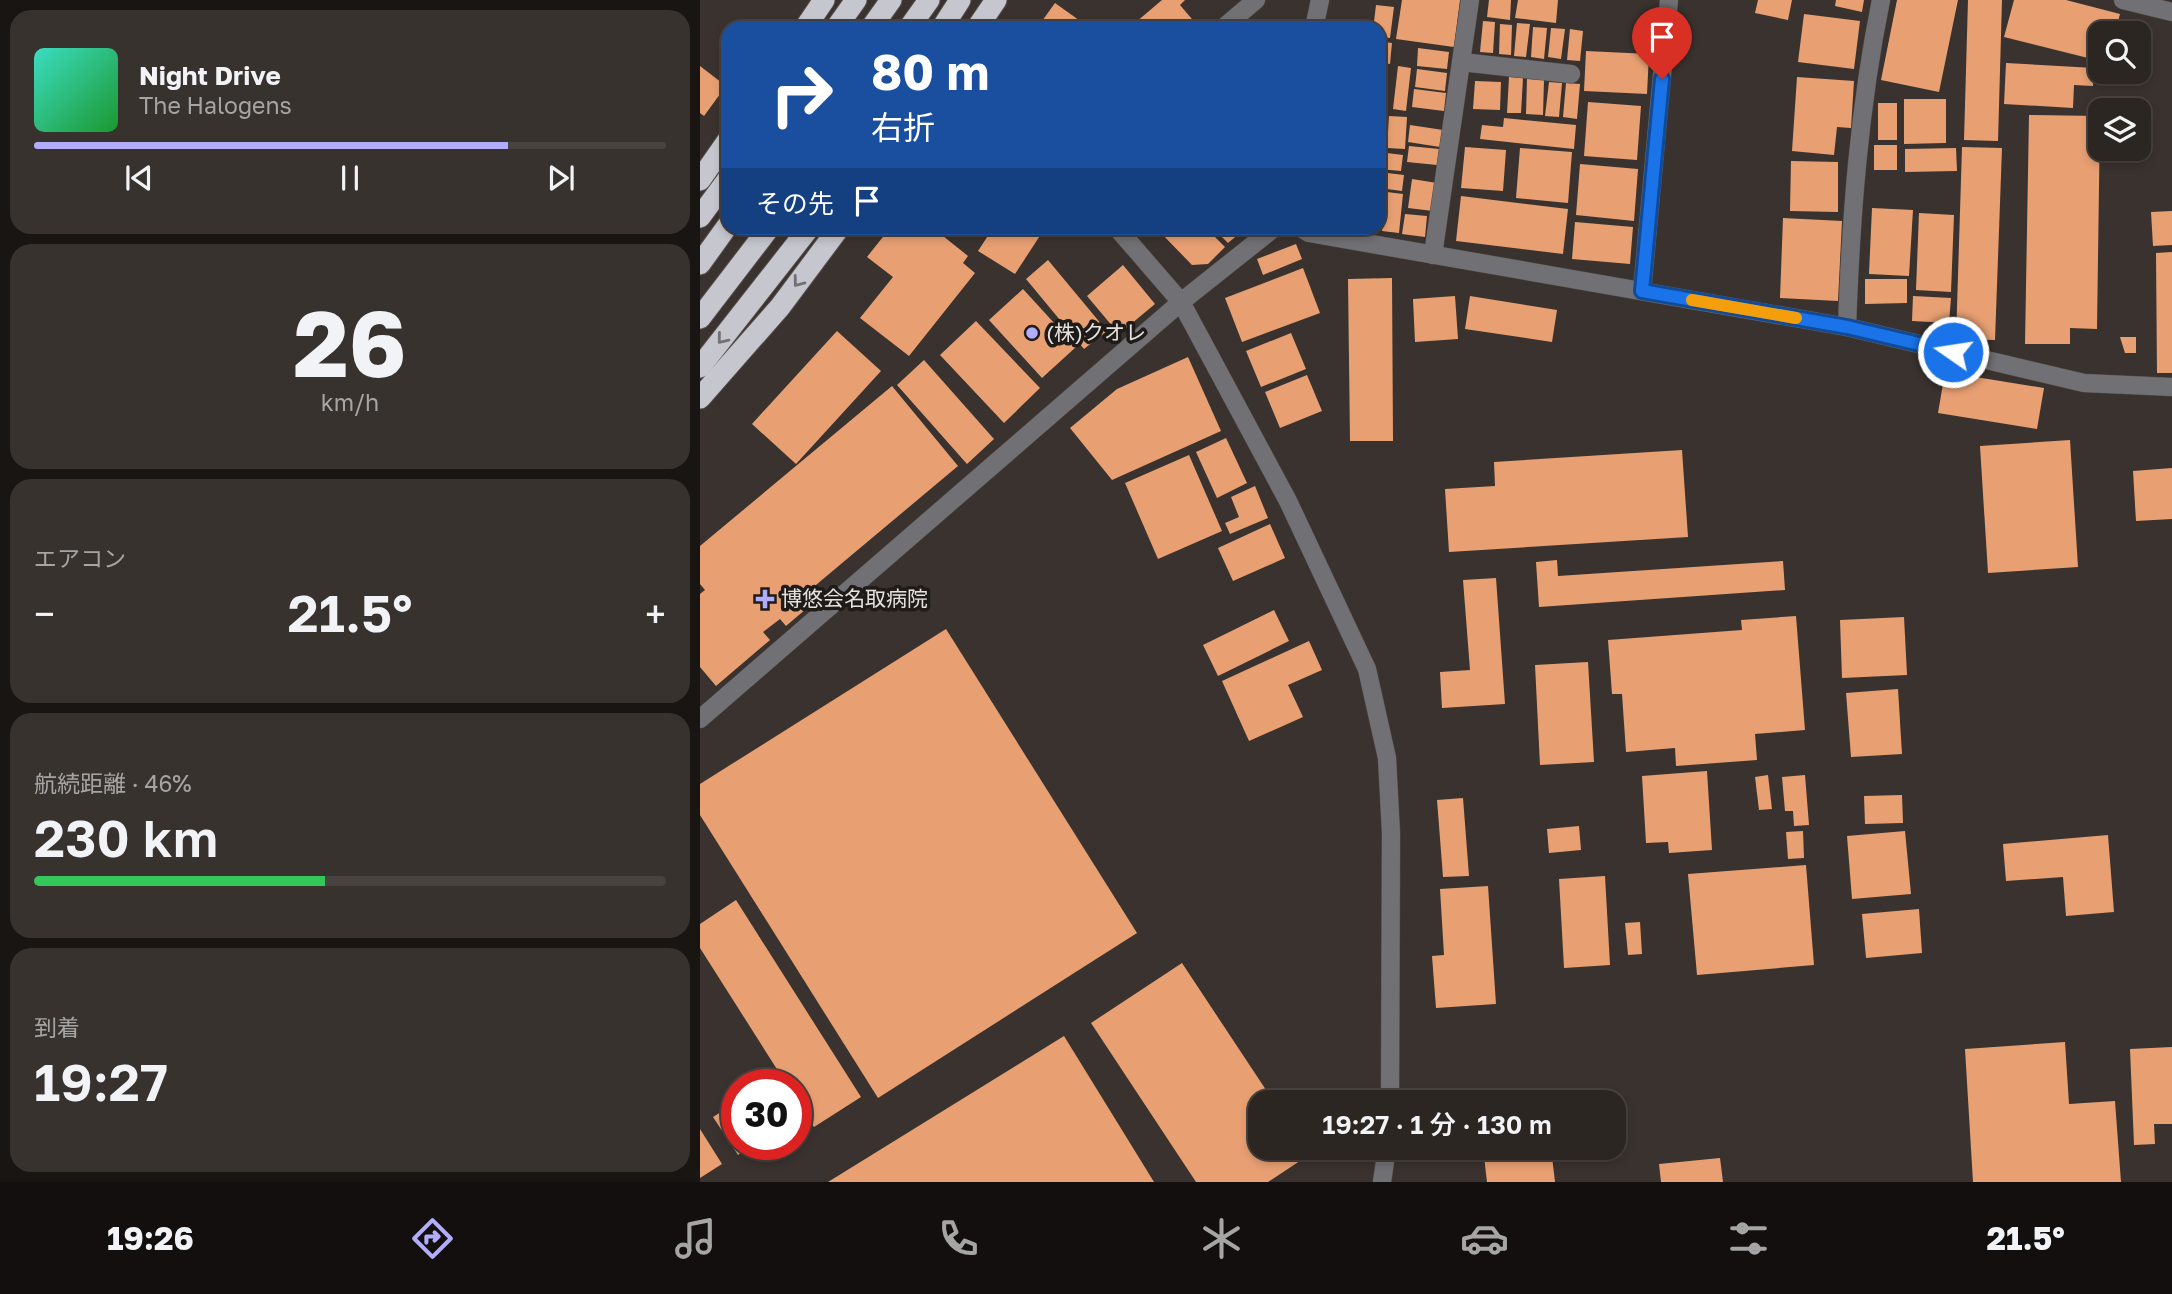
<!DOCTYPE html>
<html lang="ja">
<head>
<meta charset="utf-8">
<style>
	body { margin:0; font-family:"Golos Text","Noto Sans JP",sans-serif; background:#38322f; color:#f1f3f6; height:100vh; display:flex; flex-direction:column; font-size:26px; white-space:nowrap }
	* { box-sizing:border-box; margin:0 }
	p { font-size:23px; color:#a6a5a5 }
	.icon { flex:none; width:38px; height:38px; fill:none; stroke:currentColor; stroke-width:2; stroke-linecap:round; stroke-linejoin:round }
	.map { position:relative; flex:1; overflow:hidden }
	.details { display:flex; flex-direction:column; gap:10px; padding:10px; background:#181513; width:700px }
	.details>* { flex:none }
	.banner { position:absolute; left:21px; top:21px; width:665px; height:214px; border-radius:21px; box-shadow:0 4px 10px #0003,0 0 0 2px #484340; background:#1a4fa0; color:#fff; overflow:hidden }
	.fabs { position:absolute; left:1388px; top:21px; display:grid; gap:14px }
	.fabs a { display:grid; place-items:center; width:63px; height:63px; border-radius:14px; background:#2c2622; box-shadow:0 4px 10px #0003,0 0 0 2px #484340; font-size:35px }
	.speed { position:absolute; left:21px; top:1069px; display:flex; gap:14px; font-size:35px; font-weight:700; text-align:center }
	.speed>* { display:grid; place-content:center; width:91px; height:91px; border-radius:50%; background:#2c2622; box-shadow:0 4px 10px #0003,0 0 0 2px #484340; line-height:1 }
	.speed .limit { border:10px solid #d22; background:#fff; color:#111 }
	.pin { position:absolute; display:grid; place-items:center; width:60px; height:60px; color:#fff; margin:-72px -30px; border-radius:50% 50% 50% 0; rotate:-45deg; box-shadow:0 0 7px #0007 }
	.pin .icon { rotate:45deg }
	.me { position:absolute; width:77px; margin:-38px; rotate:283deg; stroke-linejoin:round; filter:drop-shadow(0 0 5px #0008) }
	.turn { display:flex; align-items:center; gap:24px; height:147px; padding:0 35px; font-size:32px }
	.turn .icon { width:91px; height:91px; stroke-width:2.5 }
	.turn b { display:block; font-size:49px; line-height:60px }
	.then { display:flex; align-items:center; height:66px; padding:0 35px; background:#0003; gap:14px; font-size:26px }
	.big { font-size:52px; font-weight:600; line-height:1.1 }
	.details .widget { flex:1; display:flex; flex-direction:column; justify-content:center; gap:10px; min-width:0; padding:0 24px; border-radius:21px; background:#38322f }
	.details .dial { align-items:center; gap:0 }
	.dial b { font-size:91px; line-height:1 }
	.song { display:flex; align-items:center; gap:21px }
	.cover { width:84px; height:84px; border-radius:10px; background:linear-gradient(135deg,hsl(170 70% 55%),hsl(130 70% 35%)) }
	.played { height:7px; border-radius:4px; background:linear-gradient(90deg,#b1adfa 75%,#484340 75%) }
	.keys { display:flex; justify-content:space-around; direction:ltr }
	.heat { display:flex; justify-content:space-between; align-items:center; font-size:38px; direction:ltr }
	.charge { height:10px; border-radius:5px; background:linear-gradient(90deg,#34c759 46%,#484340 0) }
	.trip { position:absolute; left:548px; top:1090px; width:378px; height:70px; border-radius:21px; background:#2c2622; box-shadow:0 4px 10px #0003,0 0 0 2px #484340; font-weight:600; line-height:70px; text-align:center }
	.menu { display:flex; height:112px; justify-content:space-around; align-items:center; background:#120f0e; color:#a6a5a5 }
	.menu .icon { width:49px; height:49px }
	.menu .on { color:#b1adfa }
	.menu b { font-size:32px; color:#f1f3f6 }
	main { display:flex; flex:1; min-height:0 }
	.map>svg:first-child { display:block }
	.building { fill:#e8a073 }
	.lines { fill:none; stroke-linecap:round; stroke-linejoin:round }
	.minor-casing { stroke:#564e4a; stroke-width:19 }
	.highway-casing { stroke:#564e4a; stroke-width:23 }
	.minor { stroke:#717175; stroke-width:18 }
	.highway { stroke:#c6c6cf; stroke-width:21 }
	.oneway { stroke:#727074 }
	.route-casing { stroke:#114b97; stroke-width:18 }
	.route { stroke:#1a73e8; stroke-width:12 }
	.slow { stroke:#f59e0b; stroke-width:12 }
	.poi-dot { fill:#b1adfa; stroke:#1e1b19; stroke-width:2.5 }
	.labels { text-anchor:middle; stroke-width:7; stroke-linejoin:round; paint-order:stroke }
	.poi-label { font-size:21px; fill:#e7e2df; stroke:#1e1b19; text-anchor:start }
</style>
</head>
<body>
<main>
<section class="details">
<div class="widget">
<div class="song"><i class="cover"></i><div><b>Night Drive</b><p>The Halogens</p></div></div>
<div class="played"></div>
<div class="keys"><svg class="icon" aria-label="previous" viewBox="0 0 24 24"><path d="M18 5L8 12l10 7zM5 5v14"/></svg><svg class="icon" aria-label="pause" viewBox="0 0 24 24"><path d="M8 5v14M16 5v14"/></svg><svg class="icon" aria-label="next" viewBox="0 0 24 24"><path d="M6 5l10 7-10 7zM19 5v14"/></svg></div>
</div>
<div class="widget dial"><b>26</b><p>km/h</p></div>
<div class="widget"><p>エアコン</p>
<div class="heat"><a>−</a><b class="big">21.5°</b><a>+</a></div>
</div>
<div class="widget"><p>航続距離 · 46%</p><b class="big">230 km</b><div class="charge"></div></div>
<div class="widget"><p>到着</p><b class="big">19:27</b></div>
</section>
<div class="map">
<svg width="1472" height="1182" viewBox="0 0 1472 1182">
	<rect width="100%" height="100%" fill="#3a322e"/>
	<g class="building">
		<path d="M462,0h23l-5,5 17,20 -3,3h-65z"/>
		<path d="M702,0h58l-6,47 -58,-8z"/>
		<path d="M789,0h22l-1,20 -23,-3z"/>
		<path d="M818,0h40l-2,23 -41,-5z"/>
		<path d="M1058,0h34l-4,20 -33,-7z"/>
		<path d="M1136,0h28l-2,12 -27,-6z"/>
		<path d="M1197,0h61l-19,92 -58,-12z"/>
		<path d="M1268,0h34l-4,141 -34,-1z"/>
		<path d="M1314,0h52l54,14 -5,19h-15v28l-96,-24z"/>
		<path d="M355,3l35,25h-53z"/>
		<path d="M676,5l18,2 -4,31 -11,-1v-9h-34l1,-9 28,3z"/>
		<path d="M1104,14l56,7 -6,48 -56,-7z"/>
		<path d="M783,21l12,1 -2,31 -13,-1z"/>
		<path d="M817,23l13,1 -4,33 -12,-1z"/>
		<path d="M800,24l12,1 -1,30 -12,-1z"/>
		<path d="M833,27l14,1 -3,31 -13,-2z"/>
		<path d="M851,28l14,1 -4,30 -13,-2z"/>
		<path d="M870,29l13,2 -3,30 -13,-1z"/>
		<path d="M679,41l13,2 -2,21 -11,-2z"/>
		<path d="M718,48l31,4 -2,17 -30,-3z"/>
		<path d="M886,51l63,3 -2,40 -63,-3z"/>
		<path d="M1306,63l88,5 -1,18 -19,-1 -1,23 -69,-4z"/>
		<path d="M0,66l26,20 -22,30 -4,-3z"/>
		<path d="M698,66l13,2 -5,43 -13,-2z"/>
		<path d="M717,69l30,4 -2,18 -30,-4z"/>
		<path d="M809,77l14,1 -2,35h-14z"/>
		<path d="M1097,77l57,4 -3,47 -14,-1 -3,28 -42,-4z"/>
		<path d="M827,79l17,1 -1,35 -17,-1z"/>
		<path d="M775,81l26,1 -1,28 -27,-1z"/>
		<path d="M849,82l13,1 -3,34 -14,-1z"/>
		<path d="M866,83l14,1 -3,35 -14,-2z"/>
		<path d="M714,89l32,4 -2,18 -32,-4z"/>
		<path d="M1204,99h42v44l-42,1z"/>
		<path d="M888,102l53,4 -4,54 -53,-4z"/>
		<rect x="1178" y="103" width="19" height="37"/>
		<path d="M1329,115l71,1 -3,213 -27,-1v16h-45z"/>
		<path d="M689,116l18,1 -2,32 -18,-1z"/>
		<path d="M804,118l72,7 -2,24 -94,-10 2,-14 21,2z"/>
		<path d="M710,125l33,5 -3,17 -32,-5z"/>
		<rect x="1174" y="145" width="23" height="25"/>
		<path d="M709,146l30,3 -2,16 -30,-3z"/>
		<path d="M765,147l41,3 -3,41 -42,-3z"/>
		<path d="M1262,147l40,1 -7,192 -39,-1z"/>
		<path d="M820,148l52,4 -4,51 -52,-5z"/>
		<path d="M1256,148l1,23 -52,1v-23z"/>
		<path d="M679,152l24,3 -2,16 -22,-2z"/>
		<path d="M1091,161l47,1v50l-48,-1z"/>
		<path d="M880,164l58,5 -4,52 -58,-6z"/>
		<path d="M679,172l25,3 -2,16 -23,-3z"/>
		<path d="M712,179l25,4 -4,28 -25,-3z"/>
		<path d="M687,192l16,2 -4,39 -17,-2z"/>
		<path d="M761,196l107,13 -5,45 -107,-13z"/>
		<path d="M1172,208l41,2 -4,66 -40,-2z"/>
		<path d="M1472,211v34l-19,1 -2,-34z"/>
		<path d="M1219,213l35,2 -3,77 -35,-2z"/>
		<path d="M705,214l22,2 -2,21 -23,-3z"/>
		<path d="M1083,218l59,3 -4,80 -58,-3z"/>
		<path d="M875,222l58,5 -3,37 -58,-5z"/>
		<path d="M190,228h43l35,28 -5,7 12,10 -66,83 -49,-38 33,-41 -26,-20z"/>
		<path d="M293,228h52l-30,46 -37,-23z"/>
		<path d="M456,228h50l19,19 -17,17 -16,1z"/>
		<path d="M513,228h33l-18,15z"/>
		<path d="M596,244l6,15 -39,16 -6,-16z"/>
		<path d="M1472,252v121h-15l-1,-120z"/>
		<path d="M348,260l59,71 -23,18 -58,-70z"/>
		<path d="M423,265l32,39 -36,30 -32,-38z"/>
		<path d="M603,268l17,45 -78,29 -17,-44z"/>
		<path d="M692,278l1,163h-43l-2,-162z"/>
		<path d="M1165,279h42v24l-42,1z"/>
		<path d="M323,289l53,58 -34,31 -53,-58z"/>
		<path d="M755,296l3,43 -43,3 -2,-43z"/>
		<path d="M770,296l87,14 -5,32 -87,-13z"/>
		<path d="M1213,296l38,2 -2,25 -37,-2z"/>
		<path d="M276,321l64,67 -36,35 -64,-68z"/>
		<path d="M137,331l44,40 -85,93 -44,-40z"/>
		<path d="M591,333l15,36 -45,18 -15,-36z"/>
		<path d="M1420,337h16v16h-11z"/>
		<path d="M488,357l33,74 -109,49 -42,-52 47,-39z"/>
		<path d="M224,360l70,79 -27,25 -70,-79z"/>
		<path d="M1245,372l99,16 -7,41 -99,-16z"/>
		<path d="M607,375l15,36 -42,17 -15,-36z"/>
		<path d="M192,386l66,80 -160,134 8,9 -20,17 -6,-7 -17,13 7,8 -54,46 -16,-19v-73l5,-4 -5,-6v-38z"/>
		<path d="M526,438l21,45 -30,15 -21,-46z"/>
		<path d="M1370,440l8,127 -90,6 -8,-127z"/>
		<path d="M982,450l6,87 -239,15 -4,-63 50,-3 -1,-24z"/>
		<path d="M489,455l33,76 -64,28 -33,-76z"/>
		<path d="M1472,468v51l-36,2 -3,-50z"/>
		<path d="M555,486l13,32 -38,16 -5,-11 14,-6 -8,-20z"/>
		<path d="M570,524l15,34 -52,23 -15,-33z"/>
		<path d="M857,560l1,16 225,-15 2,29 -246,17 -3,-45z"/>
		<path d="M796,578l9,126 -63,4 -2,-36 30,-2 -7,-90z"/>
		<path d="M574,610l15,31 -71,35 -15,-31z"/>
		<path d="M1096,616l9,114 -50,4 2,26 -81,6 -1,-18 -49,4 -4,-58h-10l-4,-54 134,-10 -1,-10z"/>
		<path d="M1204,617l3,58 -65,3 -2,-58z"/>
		<path d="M246,629l191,304 -259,165 -178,-283v-31z"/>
		<path d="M609,641l13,29 -34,15 15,32 -54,24 -27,-60z"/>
		<path d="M888,662l6,100 -54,3 -5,-100z"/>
		<path d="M1198,689l4,65 -51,3 -5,-64z"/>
		<path d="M1007,771l5,79 -43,3 -1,-11 -22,1 -4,-67z"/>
		<path d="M1068,775l4,34 -13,1 -4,-33z"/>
		<path d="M1105,775l4,50 -15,1 -1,-15h-8l-3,-34z"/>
		<path d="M1202,795l1,28 -38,1 -1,-28z"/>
		<path d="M763,798l6,78 -26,1 -6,-77z"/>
		<path d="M879,826l2,24 -32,3 -2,-24z"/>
		<path d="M1103,831l1,27 -16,1 -2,-27z"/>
		<path d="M1205,831l6,63 -59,5 -5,-63z"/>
		<path d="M1408,835l6,77 -48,4 -3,-39 -57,4 -3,-37z"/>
		<path d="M1106,865l8,100 -117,10 -9,-101z"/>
		<path d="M905,876l5,89 -46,3 -5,-89z"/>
		<path d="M788,886l8,118 -60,4 -4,-52 12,-1 -4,-66z"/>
		<path d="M36,900l125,197 -47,30 -18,-27v-15h-9l-87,-137v-24z"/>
		<path d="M1219,909l3,44 -56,5 -4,-44z"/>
		<path d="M940,922l2,32 -14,1 -3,-32z"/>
		<path d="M482,963l92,139h-14v46h44l5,7 -41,27h-72l-105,-159z"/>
		<path d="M364,1036l90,146h-326z"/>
		<path d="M1365,1042l4,62 46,-3 6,81h-148l-8,-133z"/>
		<path d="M1472,1047v77h-18l1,20 -21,1 -4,-96z"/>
		<path d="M35,1103l2,41h17l-16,11 -25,-38z"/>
		<path d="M0,1129l22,35 -22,14z"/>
		<path d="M783,1148h68l4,34h-68z"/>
		<path d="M1020,1158l3,24h-62l-2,-18z"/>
	</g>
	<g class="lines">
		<defs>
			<g id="minor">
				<path d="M1423,0l49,12"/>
				<path d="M523,28l33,-28"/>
				<path d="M614,28l6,-28"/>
				<path d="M761,62l110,12"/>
				<path d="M417,228l64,74 107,199 79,168 20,89 4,75 -1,269"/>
				<path d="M601,228l8,5 538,94 237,56 88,4"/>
				<path d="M733,255l37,-255"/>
				<path d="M942,291l27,-291"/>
				<path d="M1147,327c4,-111 12,-219 34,-327"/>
				<path d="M0,719l481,-417 93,-74"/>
				<path d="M682,1182l5,-34"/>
			</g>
			<g id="highway">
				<path d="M105,28l19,-28"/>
				<path d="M136,28l20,-28"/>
				<path d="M171,28l20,-28"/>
				<path d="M209,28l20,-28"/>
				<path d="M242,28l18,-28"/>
				<path d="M277,28l19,-28"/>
				<path d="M0,180l28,-40"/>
				<path d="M0,217l28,-38"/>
				<path d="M0,264l28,-39"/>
				<path d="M0,318l69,-90"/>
				<path d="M0,367l109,-139"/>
				<path d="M0,398l80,-91 59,-79"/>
			</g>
		</defs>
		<use href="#minor" class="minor-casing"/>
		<use href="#highway" class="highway-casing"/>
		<use href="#minor" class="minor"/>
		<use href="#highway" class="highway"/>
	</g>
	<defs><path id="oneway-chevron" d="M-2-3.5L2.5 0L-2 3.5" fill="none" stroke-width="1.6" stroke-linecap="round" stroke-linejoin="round" transform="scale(1.75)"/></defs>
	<g class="oneway">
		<use href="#oneway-chevron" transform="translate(98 282) rotate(127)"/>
		<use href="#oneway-chevron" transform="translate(22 339) rotate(129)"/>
	</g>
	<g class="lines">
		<defs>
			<path id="route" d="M962,79l-20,212 205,36 106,25"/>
		</defs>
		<use href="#route" class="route-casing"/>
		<use href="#route" class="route"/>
		<path class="slow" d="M992,300l104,18"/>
	</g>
	<g class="poi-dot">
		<circle cx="332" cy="333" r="7"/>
		<path d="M61.5 588.5h7v7h7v7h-7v7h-7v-7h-7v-7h7z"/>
	</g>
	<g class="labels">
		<g class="poi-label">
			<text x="346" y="340">(株)クオレ</text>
			<text x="81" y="606">博悠会名取病院</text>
		</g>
	</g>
</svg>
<div class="fabs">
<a><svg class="icon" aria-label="search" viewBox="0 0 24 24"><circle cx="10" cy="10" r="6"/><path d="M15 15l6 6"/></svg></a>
<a><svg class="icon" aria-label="layers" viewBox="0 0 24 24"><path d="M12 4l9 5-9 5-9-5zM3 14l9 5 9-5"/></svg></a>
</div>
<div class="speed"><div class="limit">30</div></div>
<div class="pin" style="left:962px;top:79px;background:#d93025"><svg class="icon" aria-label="arrive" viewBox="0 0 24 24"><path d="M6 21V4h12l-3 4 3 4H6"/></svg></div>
<svg class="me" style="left:1253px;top:352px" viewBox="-20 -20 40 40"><circle r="17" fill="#1a73e8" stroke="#fff" stroke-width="3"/><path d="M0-11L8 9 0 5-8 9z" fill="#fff"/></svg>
<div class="trip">19:27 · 1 分 · 130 m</div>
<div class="banner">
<div class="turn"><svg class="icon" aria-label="right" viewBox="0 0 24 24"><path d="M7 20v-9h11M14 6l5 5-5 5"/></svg><div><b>80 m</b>右折</div></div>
<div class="then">その先<svg class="icon" aria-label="arrive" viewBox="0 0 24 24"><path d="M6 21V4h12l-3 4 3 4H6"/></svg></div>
</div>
</div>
</main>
<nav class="menu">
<b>19:26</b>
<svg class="icon on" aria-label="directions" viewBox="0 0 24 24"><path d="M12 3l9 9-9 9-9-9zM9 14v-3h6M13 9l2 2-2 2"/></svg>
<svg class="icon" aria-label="music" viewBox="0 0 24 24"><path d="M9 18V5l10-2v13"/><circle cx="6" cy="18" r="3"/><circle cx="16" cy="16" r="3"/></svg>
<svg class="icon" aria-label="phone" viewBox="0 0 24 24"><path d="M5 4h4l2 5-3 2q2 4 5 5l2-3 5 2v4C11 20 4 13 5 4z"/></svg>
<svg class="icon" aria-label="climate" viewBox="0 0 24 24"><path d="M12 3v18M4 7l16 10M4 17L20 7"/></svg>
<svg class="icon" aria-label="car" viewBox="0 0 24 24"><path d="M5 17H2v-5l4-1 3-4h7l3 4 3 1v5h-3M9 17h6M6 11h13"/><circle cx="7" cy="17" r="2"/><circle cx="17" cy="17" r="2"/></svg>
<svg class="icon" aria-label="filters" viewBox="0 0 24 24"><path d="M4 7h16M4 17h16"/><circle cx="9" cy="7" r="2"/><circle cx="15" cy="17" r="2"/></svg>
<b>21.5°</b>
</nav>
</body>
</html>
